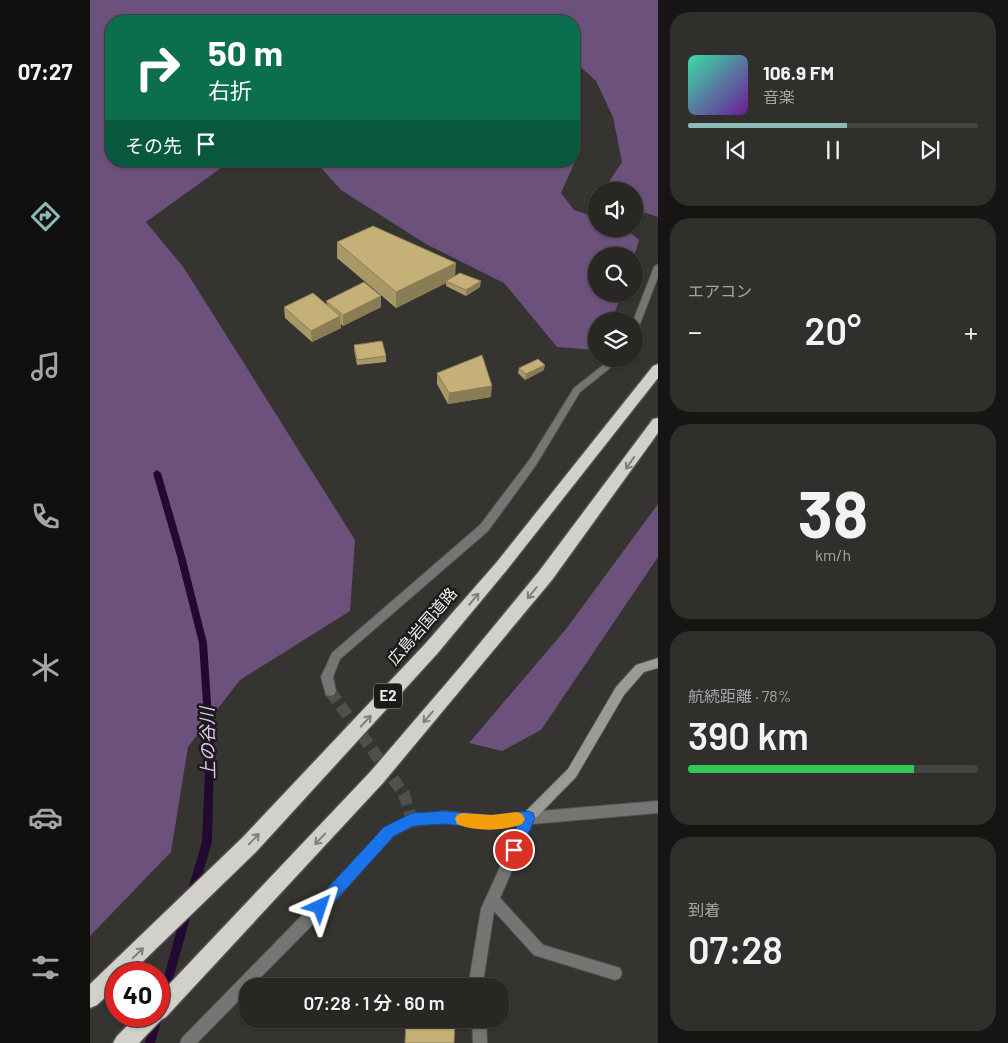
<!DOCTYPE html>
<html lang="ja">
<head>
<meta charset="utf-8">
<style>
	body { margin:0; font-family:Barlow,"Noto Sans JP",sans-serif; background:#302f2c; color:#f1f3f6; height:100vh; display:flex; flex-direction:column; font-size:19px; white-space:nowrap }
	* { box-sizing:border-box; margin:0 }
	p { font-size:16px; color:#a5a5a6 }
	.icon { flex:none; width:28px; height:28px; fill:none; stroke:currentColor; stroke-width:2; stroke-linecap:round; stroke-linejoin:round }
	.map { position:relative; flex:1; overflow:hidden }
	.panel { display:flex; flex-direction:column; gap:12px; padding:12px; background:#161514; width:350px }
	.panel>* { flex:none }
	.banner { position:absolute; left:15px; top:15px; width:475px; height:152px; border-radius:20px; box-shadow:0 1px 4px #0004,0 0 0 1px #444441; background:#0b6e4f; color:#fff; overflow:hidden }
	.fabs { position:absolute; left:498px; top:182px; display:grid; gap:10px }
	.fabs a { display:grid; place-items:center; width:55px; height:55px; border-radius:50%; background:#282724; box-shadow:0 1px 4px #0004,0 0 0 1px #444441; font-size:25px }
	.speed { position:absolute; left:15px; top:962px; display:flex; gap:10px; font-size:25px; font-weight:700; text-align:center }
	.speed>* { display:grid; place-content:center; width:65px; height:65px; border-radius:50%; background:#282724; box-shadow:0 1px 4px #0004,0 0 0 1px #444441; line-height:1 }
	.speed .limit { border:8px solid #d22; background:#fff; color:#111 }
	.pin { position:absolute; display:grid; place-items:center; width:42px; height:42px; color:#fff; margin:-21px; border:2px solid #fff; border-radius:50%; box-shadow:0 1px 5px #0007 }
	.me { position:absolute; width:55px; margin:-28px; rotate:42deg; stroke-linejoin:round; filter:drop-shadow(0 0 4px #0008) }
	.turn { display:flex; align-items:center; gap:18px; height:105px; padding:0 20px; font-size:22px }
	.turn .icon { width:65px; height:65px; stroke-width:2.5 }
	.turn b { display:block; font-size:35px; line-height:42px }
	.then { display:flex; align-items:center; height:48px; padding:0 20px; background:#0003; gap:10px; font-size:19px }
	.big { font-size:38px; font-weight:600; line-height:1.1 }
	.panel .tile { flex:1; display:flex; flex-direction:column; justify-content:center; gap:8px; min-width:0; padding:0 18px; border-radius:20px; background:#302f2c }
	.panel .dial { align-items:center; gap:0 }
	.dial b { font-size:65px; line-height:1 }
	.song { display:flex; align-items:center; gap:15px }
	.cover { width:60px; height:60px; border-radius:8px; background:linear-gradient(135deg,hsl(160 70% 55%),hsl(280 70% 35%)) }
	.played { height:5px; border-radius:2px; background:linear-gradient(90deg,#8bbbb9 55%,#444441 55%) }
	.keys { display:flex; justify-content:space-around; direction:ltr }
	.heat { display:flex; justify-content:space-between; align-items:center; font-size:28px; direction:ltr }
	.charge { height:8px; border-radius:4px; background:linear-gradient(90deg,#34c759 78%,#444441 0) }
	.trip { position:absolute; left:149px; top:978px; width:270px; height:50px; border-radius:20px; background:#282724; box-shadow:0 1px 4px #0004,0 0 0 1px #444441; font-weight:600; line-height:50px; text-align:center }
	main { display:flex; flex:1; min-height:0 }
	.menu { display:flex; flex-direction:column; width:90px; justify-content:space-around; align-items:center; background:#10100e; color:#a5a5a6 }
	.menu .icon { width:35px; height:35px }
	.menu .on { color:#8bbbb9 }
	.menu b { font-size:22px; color:#f1f3f6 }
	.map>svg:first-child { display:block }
	.green { fill:#6b517b }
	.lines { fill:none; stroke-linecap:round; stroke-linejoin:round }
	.stream { fill:#230831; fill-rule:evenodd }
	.street-tunnel { stroke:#504f4b; stroke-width:12; stroke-dasharray:12 6; stroke-linecap:butt }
	.street-casing { stroke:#52514d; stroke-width:2 }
	.secondary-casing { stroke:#52514d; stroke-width:2 }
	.highway-casing { stroke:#52514d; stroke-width:3 }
	.street { fill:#767573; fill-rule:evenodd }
	.secondary { fill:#9b9a97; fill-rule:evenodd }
	.highway { fill:#d2d0cb; fill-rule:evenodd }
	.wall { fill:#a99867 }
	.shaded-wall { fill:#8a7c54 }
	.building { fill:#c5b178; stroke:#8a7c54 }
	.oneway { stroke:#807f7b }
	.route { fill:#1a73e8; stroke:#114b97 }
	.slow { fill:#f59e0b }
	.labels { text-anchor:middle; stroke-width:5; stroke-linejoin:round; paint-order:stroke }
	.shield { fill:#1c1b1a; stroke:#adacaa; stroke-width:1 }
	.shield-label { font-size:15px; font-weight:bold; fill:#ebeae7 }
	.street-label { font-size:16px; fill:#ebeae7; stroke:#1c1b1a }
	.water-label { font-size:18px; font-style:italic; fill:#e6c2fc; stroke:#1c1b1a }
</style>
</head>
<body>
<main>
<nav class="menu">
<b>07:27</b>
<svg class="icon on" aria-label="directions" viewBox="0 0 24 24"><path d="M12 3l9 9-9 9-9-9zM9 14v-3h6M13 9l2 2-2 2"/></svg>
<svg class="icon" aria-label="music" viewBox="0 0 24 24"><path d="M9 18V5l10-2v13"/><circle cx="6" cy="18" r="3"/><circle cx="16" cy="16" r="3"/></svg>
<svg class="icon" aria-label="phone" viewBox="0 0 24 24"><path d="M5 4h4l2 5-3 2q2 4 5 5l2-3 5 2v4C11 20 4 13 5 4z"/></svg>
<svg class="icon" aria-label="climate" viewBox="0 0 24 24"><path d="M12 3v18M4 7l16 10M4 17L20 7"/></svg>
<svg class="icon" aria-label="car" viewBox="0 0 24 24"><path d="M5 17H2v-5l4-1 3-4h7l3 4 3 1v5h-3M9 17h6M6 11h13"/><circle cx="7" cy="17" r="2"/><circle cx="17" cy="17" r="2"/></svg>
<svg class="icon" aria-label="filters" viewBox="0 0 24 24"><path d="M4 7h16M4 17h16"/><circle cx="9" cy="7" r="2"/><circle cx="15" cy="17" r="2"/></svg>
</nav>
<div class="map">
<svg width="568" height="1043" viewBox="0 0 568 1043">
	<rect width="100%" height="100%" fill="#353430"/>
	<g class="green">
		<path d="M0,0h568v217l-24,-8v-18h-29v-3l17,-26 -9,-45 -17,-36 -22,-20v-40h-463v140h125l-8,2 -82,59 38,46 171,272 -5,71 -110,69 -52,67 -17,105 -81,84z"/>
		<path d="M484,152l4,3 -17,38 13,17 22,7v12h30l13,11 -5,17 -38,-1v38h26l-11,27h-15l-1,29 -38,-3 -53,-64 -78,-39 -85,-54 -26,-29h259z"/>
		<path d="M568,504v53l-117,173 -39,21 -33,-8 97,-114z"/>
	</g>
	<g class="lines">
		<g class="stream">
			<path d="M67,470l4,3 24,83 22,87 7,105 -2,94 -15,51 -2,3 -3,2 -3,-2 -2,-3 15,-51 4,-94 -7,-105 -22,-87 -24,-83z"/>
			<path d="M97,906l3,2 2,3 -37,132h-10l7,-27h7v-21l23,-84 2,-3z"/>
		</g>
		<path class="street-tunnel" d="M240,691l74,103 8,26"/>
		<defs>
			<g id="street">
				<path d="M568,264v13l-20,52 -4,3 -1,-11 21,-54z"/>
				<path d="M521,359h10l-41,33 -44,73 -48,66 -148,128 -7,18 3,14 -2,4 -4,1 -4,-1 -5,-18 11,-24 148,-128 50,-66 44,-71z"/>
				<path d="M568,801v12l-126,11 -32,74 43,47 77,23 2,5 -2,5 -5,2 -81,-25 -40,-44 -10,65v10h-14v-10l11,-67 43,-95 4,-2z"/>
				<path d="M230,900l5,2 2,5 -2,5 -73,74h-4v5l-51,52h-17l2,-5 133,-136z"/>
				<path d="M382,1019h14l1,24h-14z"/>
			</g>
			<path id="secondary" d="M568,658v10l-14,4 -20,23 -48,82 -44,45 -40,6 -49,-5 -30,3 -20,10 -68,76 -5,2 -5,-2 -2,-5 2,-5 70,-74 23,-12 35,-5 49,5 33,-4 43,-43 48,-82 20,-22z"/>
			<g id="highway">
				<path d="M568,364v14l-152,193 -69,83 -181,198 -126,122h-14v13l-19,18 -7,3v-24l152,-146 183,-194 71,-81 157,-197z"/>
				<path d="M568,418v15l-106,147 -169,203 -217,234 -5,3 -22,23h-26l4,-7 20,-20h22v-21l212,-224 90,-105 79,-96 113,-151z"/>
			</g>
		</defs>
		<use href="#street" class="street-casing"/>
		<use href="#secondary" class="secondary-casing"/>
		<use href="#highway" class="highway-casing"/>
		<use href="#street" class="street"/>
		<use href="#secondary" class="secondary"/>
		<use href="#highway" class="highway"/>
	</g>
	<g class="wall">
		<path d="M247,242l118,34 25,11 -14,9 -20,-10v-3l-50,25 -59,-50z"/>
		<path d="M236,301l55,6 -38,19 -2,-2v4l-29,14 -27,-24 -1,-11 43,-3z"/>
		<path d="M264,345l32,11v6l-29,3 -3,-15z"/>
		<path d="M429,368l25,2 -19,10 -7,-7z"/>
		<path d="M347,373l54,24 -43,7 -11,-20z"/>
	</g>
	<g class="shaded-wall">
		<path d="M366,263l-1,16 -9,2v2l-50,25v-16z"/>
		<path d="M391,281l-1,6 -14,9v-6z"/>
		<path d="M291,296v11l-38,19v-11z"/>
		<path d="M250,316l1,12 -29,14 -1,-11z"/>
		<path d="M455,365l-1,5 -19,10 1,-6z"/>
		<path d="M402,386l-1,11 -43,7 1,-11z"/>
	</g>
	<g class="building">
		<path d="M283,226l83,37 -60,29 -59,-50z"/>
		<path d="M370,273l21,8 -15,9 -20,-9z"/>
		<path d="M274,282l17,14 -38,19 -17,-14z"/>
		<path d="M223,293l27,23 -29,15 -27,-24z"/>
		<path d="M292,341l4,15 -29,4 -3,-15z"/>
		<path d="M392,355l10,31 -43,7 -12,-20z"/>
		<path d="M448,359l7,6 -19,9 -7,-6z"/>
		<path d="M318,985l15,1h-15z"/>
		<path d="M316,1019h49l-1,24h-49z"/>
	</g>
	<defs><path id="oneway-shaft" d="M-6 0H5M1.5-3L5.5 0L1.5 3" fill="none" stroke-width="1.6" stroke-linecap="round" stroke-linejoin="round" transform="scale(1.25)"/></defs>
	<g class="oneway">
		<use href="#oneway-shaft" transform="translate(540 463) rotate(125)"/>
		<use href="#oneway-shaft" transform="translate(442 593) rotate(129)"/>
		<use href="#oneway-shaft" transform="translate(384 599) rotate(-50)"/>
		<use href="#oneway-shaft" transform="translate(338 717) rotate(131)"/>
		<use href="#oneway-shaft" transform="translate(276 721) rotate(-47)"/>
		<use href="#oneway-shaft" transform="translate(164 839) rotate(-46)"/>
		<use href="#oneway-shaft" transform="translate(230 839) rotate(133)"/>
		<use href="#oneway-shaft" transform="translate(48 953) rotate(-44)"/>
	</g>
	<path class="route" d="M353,811l49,4 36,-4 5,2 2,5 -16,37 -5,2 -5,-2 -3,-5 11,-24 -25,3 -49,-5 -30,2 -19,10 -69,76 -5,3 -5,-3 -2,-5 2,-5 69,-75 28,-14z"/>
	<path class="slow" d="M427,812l5,2 3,5 -3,5c-18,7 -47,8 -65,0l-2,-5 2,-4 5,-2 30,2z"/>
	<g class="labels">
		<rect class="shield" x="284" y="683.5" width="28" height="25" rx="4"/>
		<g class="shield-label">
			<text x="298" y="701">E2</text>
		</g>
		<g class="street-label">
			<text transform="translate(332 626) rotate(-49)" y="6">広島岩国道路</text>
		</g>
		<g class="water-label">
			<text transform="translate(118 743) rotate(-91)" y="6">上の谷川</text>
		</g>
	</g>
</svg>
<div class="fabs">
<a><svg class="icon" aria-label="sound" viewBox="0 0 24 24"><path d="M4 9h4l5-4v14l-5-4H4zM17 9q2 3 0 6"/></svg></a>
<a><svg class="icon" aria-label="search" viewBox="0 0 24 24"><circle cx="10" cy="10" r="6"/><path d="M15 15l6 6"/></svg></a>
<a><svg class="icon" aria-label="layers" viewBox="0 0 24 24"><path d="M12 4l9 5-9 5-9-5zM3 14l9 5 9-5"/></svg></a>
</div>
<div class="speed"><div class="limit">40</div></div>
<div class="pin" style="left:424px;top:850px;background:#d93025"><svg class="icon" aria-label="arrive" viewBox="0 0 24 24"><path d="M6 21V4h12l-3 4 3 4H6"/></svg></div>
<svg class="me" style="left:230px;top:907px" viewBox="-20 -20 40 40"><path d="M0-17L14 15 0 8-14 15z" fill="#1a73e8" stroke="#fff" stroke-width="4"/></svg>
<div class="trip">07:28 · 1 分 · 60 m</div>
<div class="banner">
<div class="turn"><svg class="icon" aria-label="right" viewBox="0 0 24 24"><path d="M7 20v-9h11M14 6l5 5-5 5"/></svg><div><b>50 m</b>右折</div></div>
<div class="then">その先<svg class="icon" aria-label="arrive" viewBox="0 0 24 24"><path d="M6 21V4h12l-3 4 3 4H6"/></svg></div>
</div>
</div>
<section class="panel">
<div class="tile">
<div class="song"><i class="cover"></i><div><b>106.9 FM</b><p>音楽</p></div></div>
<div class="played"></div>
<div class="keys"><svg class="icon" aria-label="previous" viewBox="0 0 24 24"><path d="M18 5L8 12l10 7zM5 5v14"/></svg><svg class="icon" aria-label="pause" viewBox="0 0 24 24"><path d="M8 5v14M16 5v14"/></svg><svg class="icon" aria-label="next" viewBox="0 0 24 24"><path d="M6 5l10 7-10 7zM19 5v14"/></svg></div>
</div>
<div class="tile"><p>エアコン</p>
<div class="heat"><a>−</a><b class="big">20°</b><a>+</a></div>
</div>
<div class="tile dial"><b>38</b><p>km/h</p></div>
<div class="tile"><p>航続距離 · 78%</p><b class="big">390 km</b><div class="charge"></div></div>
<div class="tile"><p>到着</p><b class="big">07:28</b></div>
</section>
</main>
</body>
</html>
